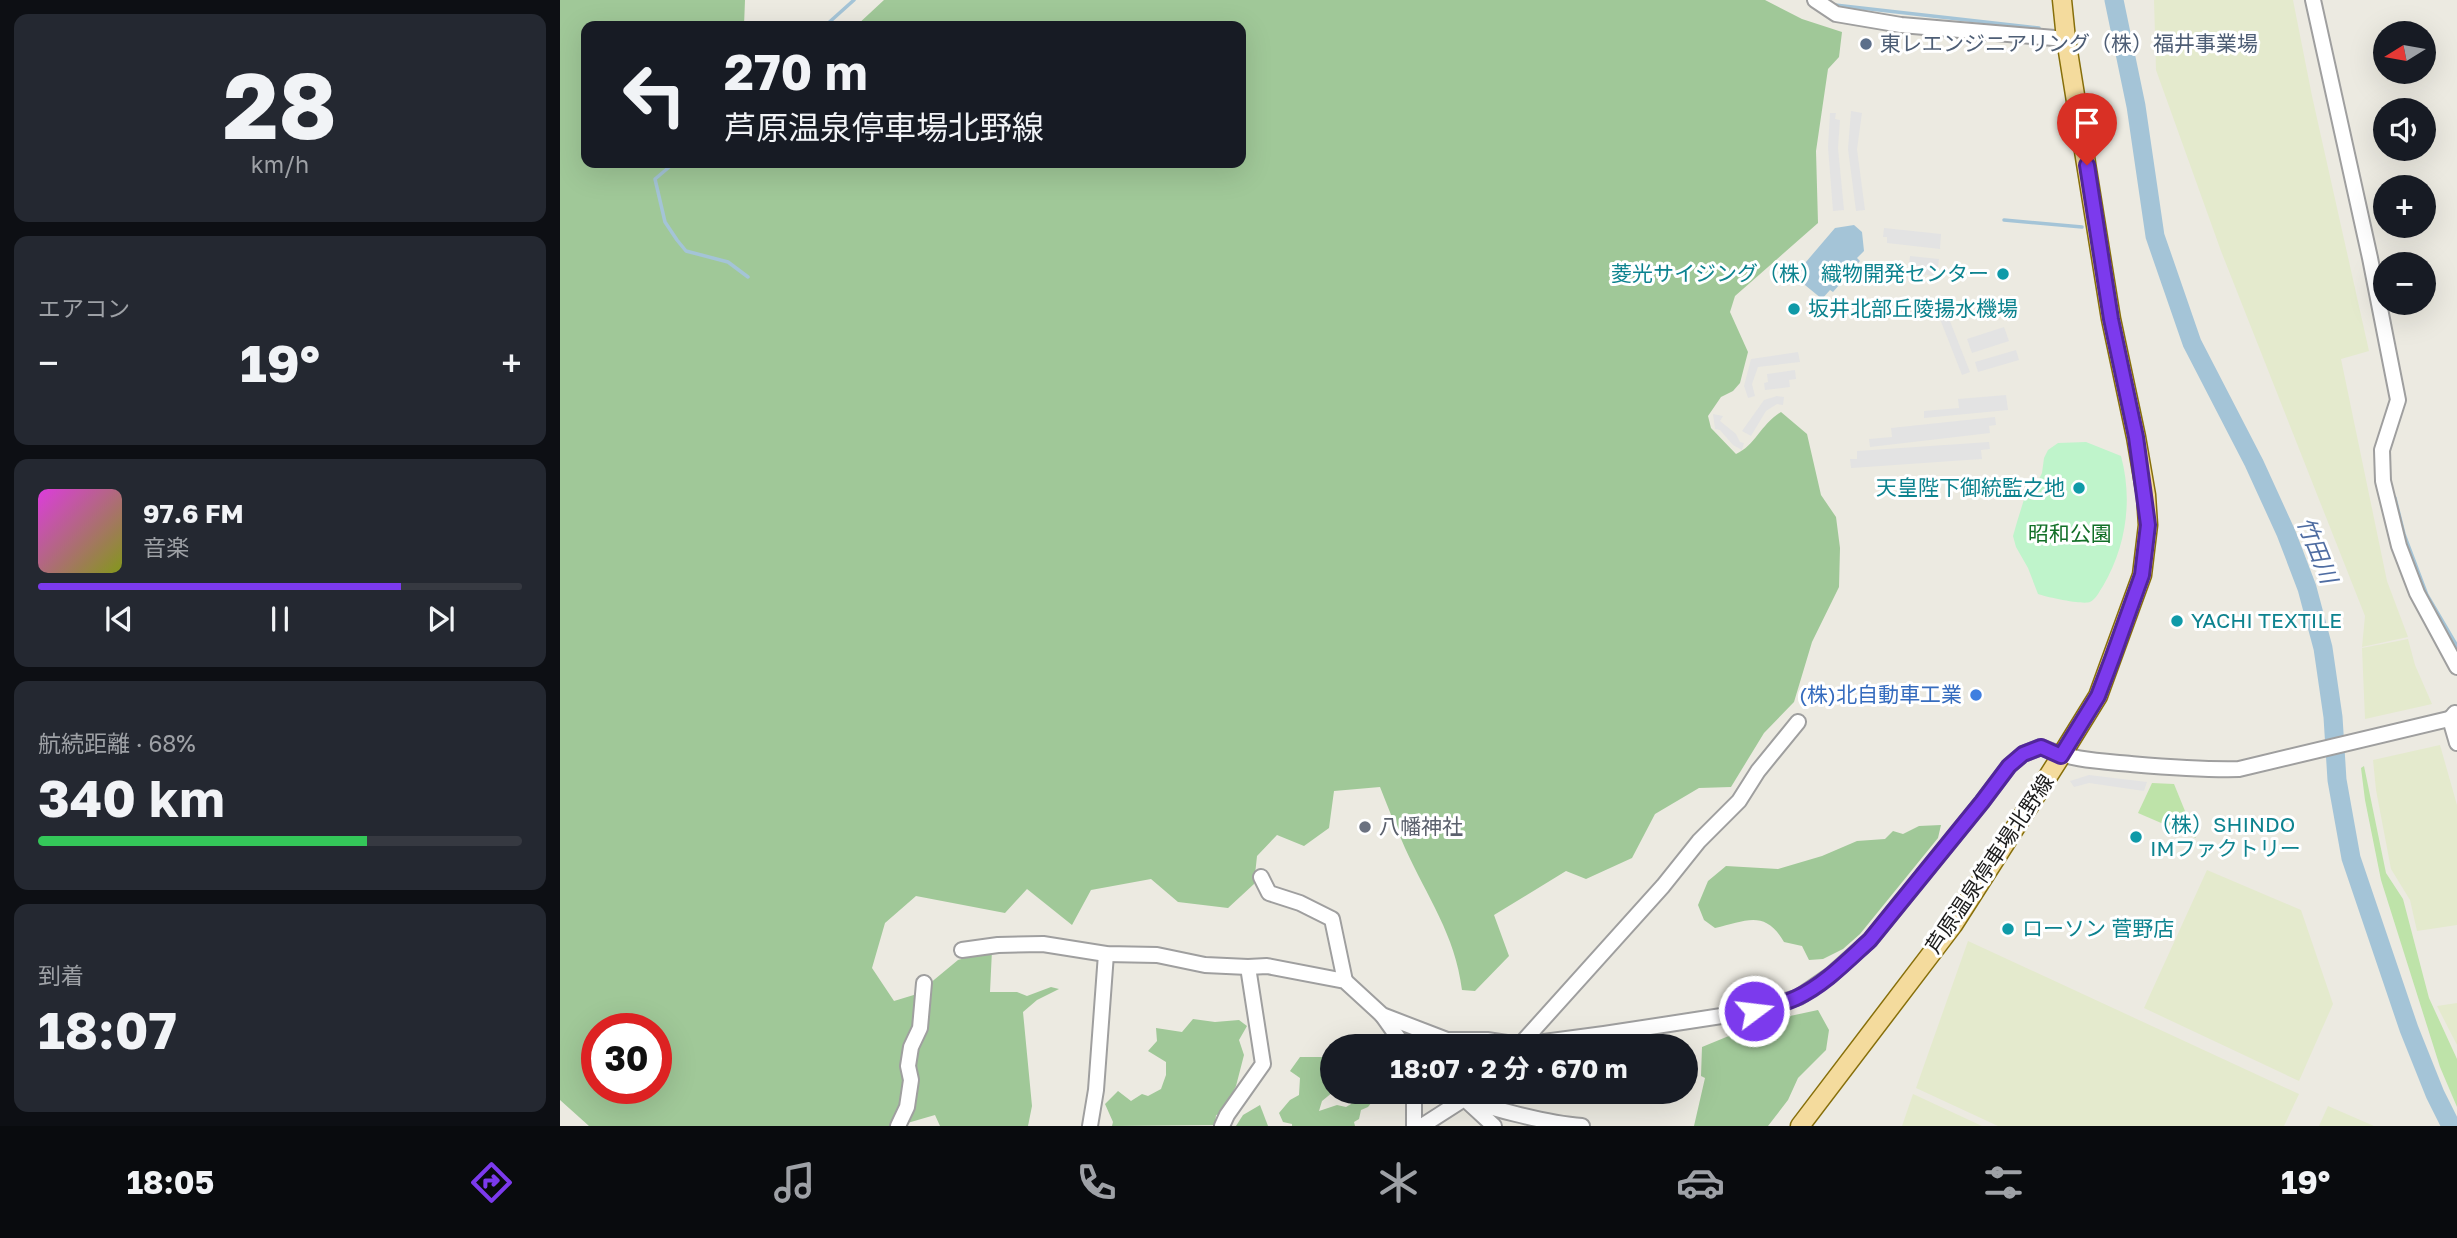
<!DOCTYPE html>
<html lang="ja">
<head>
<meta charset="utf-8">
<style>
	body { margin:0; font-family:"Golos Text","Noto Sans JP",sans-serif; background:#242831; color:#f1f3f6; height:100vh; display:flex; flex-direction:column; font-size:26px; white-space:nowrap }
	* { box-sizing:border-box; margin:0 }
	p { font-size:23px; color:#9ea1a6 }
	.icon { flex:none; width:38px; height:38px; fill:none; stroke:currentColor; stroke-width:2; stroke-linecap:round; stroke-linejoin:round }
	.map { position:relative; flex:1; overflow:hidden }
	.sheet { display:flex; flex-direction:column; gap:14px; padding:14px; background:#0d0f14; width:560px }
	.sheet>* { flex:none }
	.banner { position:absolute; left:21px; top:21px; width:665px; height:147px; border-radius:14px; box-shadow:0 7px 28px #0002; background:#171b24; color:#f1f3f6; overflow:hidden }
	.needle { width:46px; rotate:259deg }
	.fabs { position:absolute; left:1813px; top:21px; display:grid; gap:14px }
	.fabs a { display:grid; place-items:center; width:63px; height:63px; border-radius:50%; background:#171b24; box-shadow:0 7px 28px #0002; font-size:35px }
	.speed { position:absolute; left:21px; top:1013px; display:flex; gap:14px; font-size:35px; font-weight:700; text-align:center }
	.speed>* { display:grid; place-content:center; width:91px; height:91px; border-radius:50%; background:#171b24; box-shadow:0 7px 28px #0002; line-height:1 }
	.speed .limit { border:10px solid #d22; background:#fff; color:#111 }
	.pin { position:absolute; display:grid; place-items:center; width:60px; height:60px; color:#fff; margin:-72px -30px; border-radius:50% 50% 50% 0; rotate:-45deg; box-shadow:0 0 7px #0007 }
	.pin .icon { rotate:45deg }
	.me { position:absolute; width:77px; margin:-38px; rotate:75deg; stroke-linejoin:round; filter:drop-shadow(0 0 5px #0008) }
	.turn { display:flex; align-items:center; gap:24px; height:147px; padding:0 28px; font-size:32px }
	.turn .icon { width:91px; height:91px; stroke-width:2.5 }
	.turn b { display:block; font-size:49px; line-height:60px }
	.big { font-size:52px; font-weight:700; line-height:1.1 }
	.sheet .tile { flex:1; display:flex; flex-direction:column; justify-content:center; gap:10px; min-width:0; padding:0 24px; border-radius:14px; background:#242831 }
	.sheet .dial { align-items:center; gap:0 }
	.dial b { font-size:91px; line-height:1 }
	.song { display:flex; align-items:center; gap:21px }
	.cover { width:84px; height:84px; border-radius:10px; background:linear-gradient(135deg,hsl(300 70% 55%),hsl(70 70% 35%)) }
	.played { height:7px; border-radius:4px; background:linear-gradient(90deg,#7c3aed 75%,#363941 75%) }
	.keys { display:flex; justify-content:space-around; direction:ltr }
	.heat { display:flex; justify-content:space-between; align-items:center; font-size:38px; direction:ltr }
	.charge { height:10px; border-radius:5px; background:linear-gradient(90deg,#34c759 68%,#363941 0) }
	.trip { position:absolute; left:760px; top:1034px; width:378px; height:70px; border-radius:35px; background:#171b24; box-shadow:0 7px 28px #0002; font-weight:700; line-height:70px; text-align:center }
	.dock { display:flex; height:112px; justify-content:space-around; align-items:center; background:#090b0e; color:#9ea1a6 }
	.dock .icon { width:49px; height:49px }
	.dock .on { color:#7c3aed }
	.dock b { font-size:32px; color:#f1f3f6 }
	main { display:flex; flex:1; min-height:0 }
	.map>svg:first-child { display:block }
	.farmland { fill:#e4eacd }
	.grass { fill:#bee3a9 }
	.forest { fill:#a0c898; fill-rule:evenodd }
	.park { fill:#bff4cb }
	.parking { fill:#e3e3e3 }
	.water { fill:#a4c4d7 }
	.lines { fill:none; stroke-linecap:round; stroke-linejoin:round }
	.stream { stroke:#a4c4d7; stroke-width:3.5 }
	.river { stroke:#a4c4d7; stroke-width:19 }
	.minor-casing { stroke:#9f9f9f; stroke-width:18 }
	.major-casing { stroke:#876f0a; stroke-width:21 }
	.minor { stroke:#fff; stroke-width:14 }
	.major { stroke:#f4db9d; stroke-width:18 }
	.route-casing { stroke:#51269a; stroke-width:18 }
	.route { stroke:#7c3aed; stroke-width:12 }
	.service-dot { fill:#5c6f8a; stroke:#fff; stroke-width:2.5 }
	.culture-dot { fill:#0f9aa8; stroke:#fff; stroke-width:2.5 }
	.shop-dot { fill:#3f7fe0; stroke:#fff; stroke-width:2.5 }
	.worship-dot { fill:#6b7280; stroke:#fff; stroke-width:2.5 }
	.labels { text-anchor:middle; stroke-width:6; stroke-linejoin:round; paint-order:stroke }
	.service-label { font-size:21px; fill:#4e5e75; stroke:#fff; text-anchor:start }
	.culture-label { font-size:21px; fill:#0d838f; stroke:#fff; text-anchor:start }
	.park-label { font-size:21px; fill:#126f27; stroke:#fff }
	.shop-label { font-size:21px; fill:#366cbe; stroke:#fff; text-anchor:end }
	.worship-label { font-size:21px; fill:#5b616d; stroke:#fff; text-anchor:start }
	.street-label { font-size:21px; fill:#1b1b1b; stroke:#fff }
	.water-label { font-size:23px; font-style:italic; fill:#4f6da2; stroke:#fff }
</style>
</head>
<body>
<main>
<section class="sheet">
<div class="tile dial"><b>28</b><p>km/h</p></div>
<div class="tile"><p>エアコン</p>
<div class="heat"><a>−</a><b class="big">19°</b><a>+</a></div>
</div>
<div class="tile">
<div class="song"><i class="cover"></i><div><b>97.6 FM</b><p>音楽</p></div></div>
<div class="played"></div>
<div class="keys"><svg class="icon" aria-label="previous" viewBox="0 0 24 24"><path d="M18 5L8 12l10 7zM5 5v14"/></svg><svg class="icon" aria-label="pause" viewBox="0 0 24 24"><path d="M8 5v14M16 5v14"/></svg><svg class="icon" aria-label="next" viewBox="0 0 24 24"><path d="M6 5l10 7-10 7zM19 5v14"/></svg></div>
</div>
<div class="tile"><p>航続距離 · 68%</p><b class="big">340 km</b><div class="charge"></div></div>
<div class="tile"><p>到着</p><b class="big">18:07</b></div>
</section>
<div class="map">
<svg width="1897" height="1126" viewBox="0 0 1897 1126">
	<rect width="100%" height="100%" fill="#eceae1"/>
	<g class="farmland">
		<path d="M1594,0h139l19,96 57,255 -28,8 46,222 21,56 -46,10 3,-31 -144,-365 -65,-181z"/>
		<path d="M1848,639l7,26 17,39 -67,15 -3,-71z"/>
		<path d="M1880,745l17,60v120l-40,6 -7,-31 -19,-31 -15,-79 -3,-30z"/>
		<path d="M1647,870l94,40 32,94 -34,77 -155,-73z"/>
		<path d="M1408,941l331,153 -15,32h-286l-82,-38z"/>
		<path d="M1897,1003v42l-20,-39z"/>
		<path d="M1353,1094l69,32h-80z"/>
		<path d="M1768,1106l46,20h-55z"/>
	</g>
	<g class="grass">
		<path d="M1804,766l22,107 17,26 26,99 28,61v48l-17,-40 -59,-187 -16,-80 -4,-32z"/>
		<path d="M1592,783l22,1 22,54 -58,-25z"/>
	</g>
	<g class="forest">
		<path d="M0,0h185l-1,26h-158v137h655v-137h-385l28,-26h881l37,19 40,13 -3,25 -11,12 -12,82 2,72 -83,73 -5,16 18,40 -8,31 -7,8 -12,6 -13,19 3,12 25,26c19,-8 25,-30 45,-42l26,22 14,61 15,22 4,31 -1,39 -27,55 -18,60 -30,31 -33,54 -32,1 -44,26 -23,44 -46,21 -20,-8 -72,44 15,41 -34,35 -13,-1c-7,-56 -35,-93 -57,-142 -9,-20 -17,-41 -25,-61l-46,4 -5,37 -25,18 -27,-11 -20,21 -3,28 -26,24 -50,-6 -27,-23 -60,11 -19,35 -45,-36 -22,24 -89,-17 -31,27 -13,45 22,33 23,-7 41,-34 34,-10 -2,42h27l10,4 24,-9 8,2 -22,11 -14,12 9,94 -4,20h-88l-5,-11 -38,11h-308l-29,-26zM37,1029h59v59h-59z"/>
		<path d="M1381,825l-3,13 -78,96 -17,15 -20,10 -14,1 -7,-14 -18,-4c-19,-33 -38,-21 -69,-14l-11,-8 -6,-15 10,-24 18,-15 52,3 44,-13 35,-15 28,-2 8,-8 10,3 16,-8z"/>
		<path d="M1258,1010l11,20 -3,20 -28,28 -10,22 -20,26h-74l11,-48 -4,-2 1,-29 39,-16 5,-9h16z"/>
		<path d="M633,1019l22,3 24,-2 8,6 -8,14 5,15 -8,31 -14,28 -6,1 -1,10 -103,1 1,-4 -8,-18 13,-13 13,10 11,-7 6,2 13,-7 5,-14v-13l-18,-11 9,-10 -1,-13 26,4z"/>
		<path d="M740,1057h23l9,9 1,26 -11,9 -3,10 18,-6 9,2 5,-3 3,-7 -6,-2 -1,-3h25l3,6 -7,9 -7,3 -2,9 -5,3 1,4h-63v-2l-9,-2 -4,-9 11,-13 9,-5 1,-17 -10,-7z"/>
		<path d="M700,1105l8,21h-32l7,-11z"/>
	</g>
	<path class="park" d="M1526,442l35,14c12,44 5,91 -18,130 -4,6 -7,13 -13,16 -7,3 -44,-5 -52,-8l-10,-26 -12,-21 -3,-11 4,-14 9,-29 9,-6 7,-14 2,-15 4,-8 10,-7z"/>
	<g class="parking">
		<path d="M1291,111l11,2 -5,36 8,61 -9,1 -8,-62z"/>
		<path d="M1270,113h6l-1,6 5,1 -2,28 6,62 -11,1 -5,-64z"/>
		<path d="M1324,228l57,6 -1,15 -53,-6v-6h-4z"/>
		<path d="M1350,256l29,3 -2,17 -25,-3 1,-8 -4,-1z"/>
		<path d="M1386,311l24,61 -8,3 -24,-61z"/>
		<path d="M1444,327l5,14 -37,12 -5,-14z"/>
		<path d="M1456,350l3,10 -41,12 -3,-10z"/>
		<path d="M1238,352l2,10 -42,5 -6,17 3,12 -7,2 -4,-12 7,-27z"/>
		<path d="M1235,370l1,9 -7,1 1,7 -25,3 -1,-7 4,-1 -1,-8z"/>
		<path d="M1446,395l2,15 -84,8v-7l35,-3 -1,-9z"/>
		<path d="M1217,396l7,1 -1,8 -6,-1 -11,7 -15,25 -9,-5 22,-31z"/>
		<path d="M1153,414l10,2 -3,5 16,13 4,8 4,1 -2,7 -9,-5 -13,-15 -5,-1z"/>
		<path d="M1435,417l1,8 -7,1 1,7 -120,14 -1,-8 23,-2 -1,-9z"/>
		<path d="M1429,442l1,7 -9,1 1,9 -131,9 -1,-9h7v-8z"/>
		<path d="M1529,775l58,7 -3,9 -55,-8 -15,4 -4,-6z"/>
	</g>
	<path class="water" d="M1294,225l8,7 2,19 -7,7 3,3 -27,31 -3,-2 -8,9 -28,-23 41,-48z"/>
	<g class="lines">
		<g class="stream">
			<path d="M1275,5l204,23"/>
			<path d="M265,26l29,-26"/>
			<path d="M114,163l-19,16 10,43 12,18 9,11 42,11 20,15"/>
			<path d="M1444,220l78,7"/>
			<path d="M1835,498l9,36 23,61 30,51"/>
		</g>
		<path class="river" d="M1554,0l22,106 19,130 37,107 62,120 32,70 21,55 16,60 10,69 4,63 14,78 58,171 26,65 16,32"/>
		<defs>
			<g id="minor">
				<path d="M1255,0l21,14 65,11 165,14"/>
				<path d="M1753,0l57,258 28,142 -16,50 1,31 16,65 18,47 40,74"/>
				<path d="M1895,713l-5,6 7,24"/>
				<path d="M701,877l8,16 31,10 32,16 13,62"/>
				<path d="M402,950l36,-5 45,-1 63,10 51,1 48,10 43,2 19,-1 78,15 37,34 65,25h40l33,5 84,-11 150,-23 45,-14 32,-22 39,-35 112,-138 27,-36 14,-12 18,-7c29,13 58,14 90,17 36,3 71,6 108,5l218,-52"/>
				<path d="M822,1015l22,31"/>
				<path d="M959,1046l144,-160 36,-45 40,-40 19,-30 40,-49"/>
				<path d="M854,1092v34"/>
				<path d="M893,1092c24,15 99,32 129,34"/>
				<path d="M909,1103l25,23"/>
				<path d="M338,1126l9,-19 4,-27 -3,-14 3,-19 9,-19 4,-45"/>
				<path d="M530,1126l6,-36 10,-136"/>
				<path d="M662,1126l5,-11 36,-51 -15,-97"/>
				<path d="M862,1126l53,-34"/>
			</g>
			<path id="major" d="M1240,1126l153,-201 108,-169 37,-60 44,-121 6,-50 -2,-30 -10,-58 -25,-118 -45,-280 -4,-39"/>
		</defs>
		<use href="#minor" class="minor-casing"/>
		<use href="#major" class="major-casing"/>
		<use href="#minor" class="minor"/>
		<use href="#major" class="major"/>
	</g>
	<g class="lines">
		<defs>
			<path id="route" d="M1194,1011c14,-4 29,-7 42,-13 28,-13 51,-37 74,-58l112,-138 27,-36 14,-12 18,-7 20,9 37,-60 14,-37 30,-84 6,-50 -12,-88 -25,-118 -24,-154"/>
		</defs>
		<use href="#route" class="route-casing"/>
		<use href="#route" class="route"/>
	</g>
	<circle class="service-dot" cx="1306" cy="44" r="7"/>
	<g class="culture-dot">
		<circle cx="1443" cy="274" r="7"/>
		<circle cx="1234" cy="309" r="7"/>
		<circle cx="1519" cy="488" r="7"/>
		<circle cx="1617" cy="621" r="7"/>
		<circle cx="1576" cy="837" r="7"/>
		<circle cx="1448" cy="929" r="7"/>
	</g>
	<circle class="shop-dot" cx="1416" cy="695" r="7"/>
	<circle class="worship-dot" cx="805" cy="827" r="7"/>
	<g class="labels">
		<g class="service-label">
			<text x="1320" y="51">東レエンジニアリング（株）福井事業場</text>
		</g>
		<g class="culture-label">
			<text x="1429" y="281" text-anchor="end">菱光サイジング（株）織物開発センター</text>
			<text x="1248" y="316">坂井北部丘陵揚水機場</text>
			<text x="1505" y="495" text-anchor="end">天皇陛下御統監之地</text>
			<text x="1631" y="628">YACHI TEXTILE</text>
			<text x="1590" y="832">（株）SHINDO<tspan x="1590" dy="24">IMファクトリー</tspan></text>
			<text x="1462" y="936">ローソン 菅野店</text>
		</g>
		<g class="park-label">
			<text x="1510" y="541">昭和公園</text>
		</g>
		<g class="shop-label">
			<text x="1402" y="702">(株)北自動車工業</text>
		</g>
		<g class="worship-label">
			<text x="819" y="834">八幡神社</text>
		</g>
		<g class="street-label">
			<text transform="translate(1430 864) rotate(-56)" y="7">芦原温泉停車場北野線</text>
		</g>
		<g class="water-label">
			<text transform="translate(1757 550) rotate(68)" y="8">竹田川</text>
		</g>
	</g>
</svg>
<div class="fabs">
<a><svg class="needle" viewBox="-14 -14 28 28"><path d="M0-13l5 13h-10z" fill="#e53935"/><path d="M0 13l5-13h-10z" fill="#9ea1a6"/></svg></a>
<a><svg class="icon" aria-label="sound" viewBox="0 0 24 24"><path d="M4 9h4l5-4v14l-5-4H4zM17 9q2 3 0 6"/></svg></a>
<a>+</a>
<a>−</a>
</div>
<div class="speed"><div class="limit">30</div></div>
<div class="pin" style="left:1527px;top:165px;background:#d93025"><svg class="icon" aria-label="arrive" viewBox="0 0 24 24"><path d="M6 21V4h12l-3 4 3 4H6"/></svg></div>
<svg class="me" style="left:1194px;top:1011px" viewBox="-20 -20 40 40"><circle r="17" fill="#7c3aed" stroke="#fff" stroke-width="3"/><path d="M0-11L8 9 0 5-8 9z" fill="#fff"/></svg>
<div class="trip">18:07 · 2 分 · 670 m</div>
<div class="banner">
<div class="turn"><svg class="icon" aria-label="left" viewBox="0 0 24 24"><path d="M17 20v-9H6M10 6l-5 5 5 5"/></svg><div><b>270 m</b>芦原温泉停車場北野線</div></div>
</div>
</div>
</main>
<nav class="dock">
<b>18:05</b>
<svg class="icon on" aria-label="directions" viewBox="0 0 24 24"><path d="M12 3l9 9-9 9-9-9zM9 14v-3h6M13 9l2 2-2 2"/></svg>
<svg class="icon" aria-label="music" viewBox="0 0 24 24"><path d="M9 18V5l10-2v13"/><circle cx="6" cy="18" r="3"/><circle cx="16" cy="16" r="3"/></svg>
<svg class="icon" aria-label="phone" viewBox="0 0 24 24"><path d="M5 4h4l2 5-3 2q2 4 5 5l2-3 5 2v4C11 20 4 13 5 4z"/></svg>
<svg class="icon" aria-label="climate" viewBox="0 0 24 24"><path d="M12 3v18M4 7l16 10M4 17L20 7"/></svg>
<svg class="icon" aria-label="car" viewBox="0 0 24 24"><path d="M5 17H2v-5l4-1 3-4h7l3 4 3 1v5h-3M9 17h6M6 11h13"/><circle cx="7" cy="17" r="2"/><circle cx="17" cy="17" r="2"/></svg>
<svg class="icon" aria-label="filters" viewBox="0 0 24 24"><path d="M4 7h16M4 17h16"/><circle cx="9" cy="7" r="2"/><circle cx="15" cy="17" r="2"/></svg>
<b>19°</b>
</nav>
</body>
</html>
